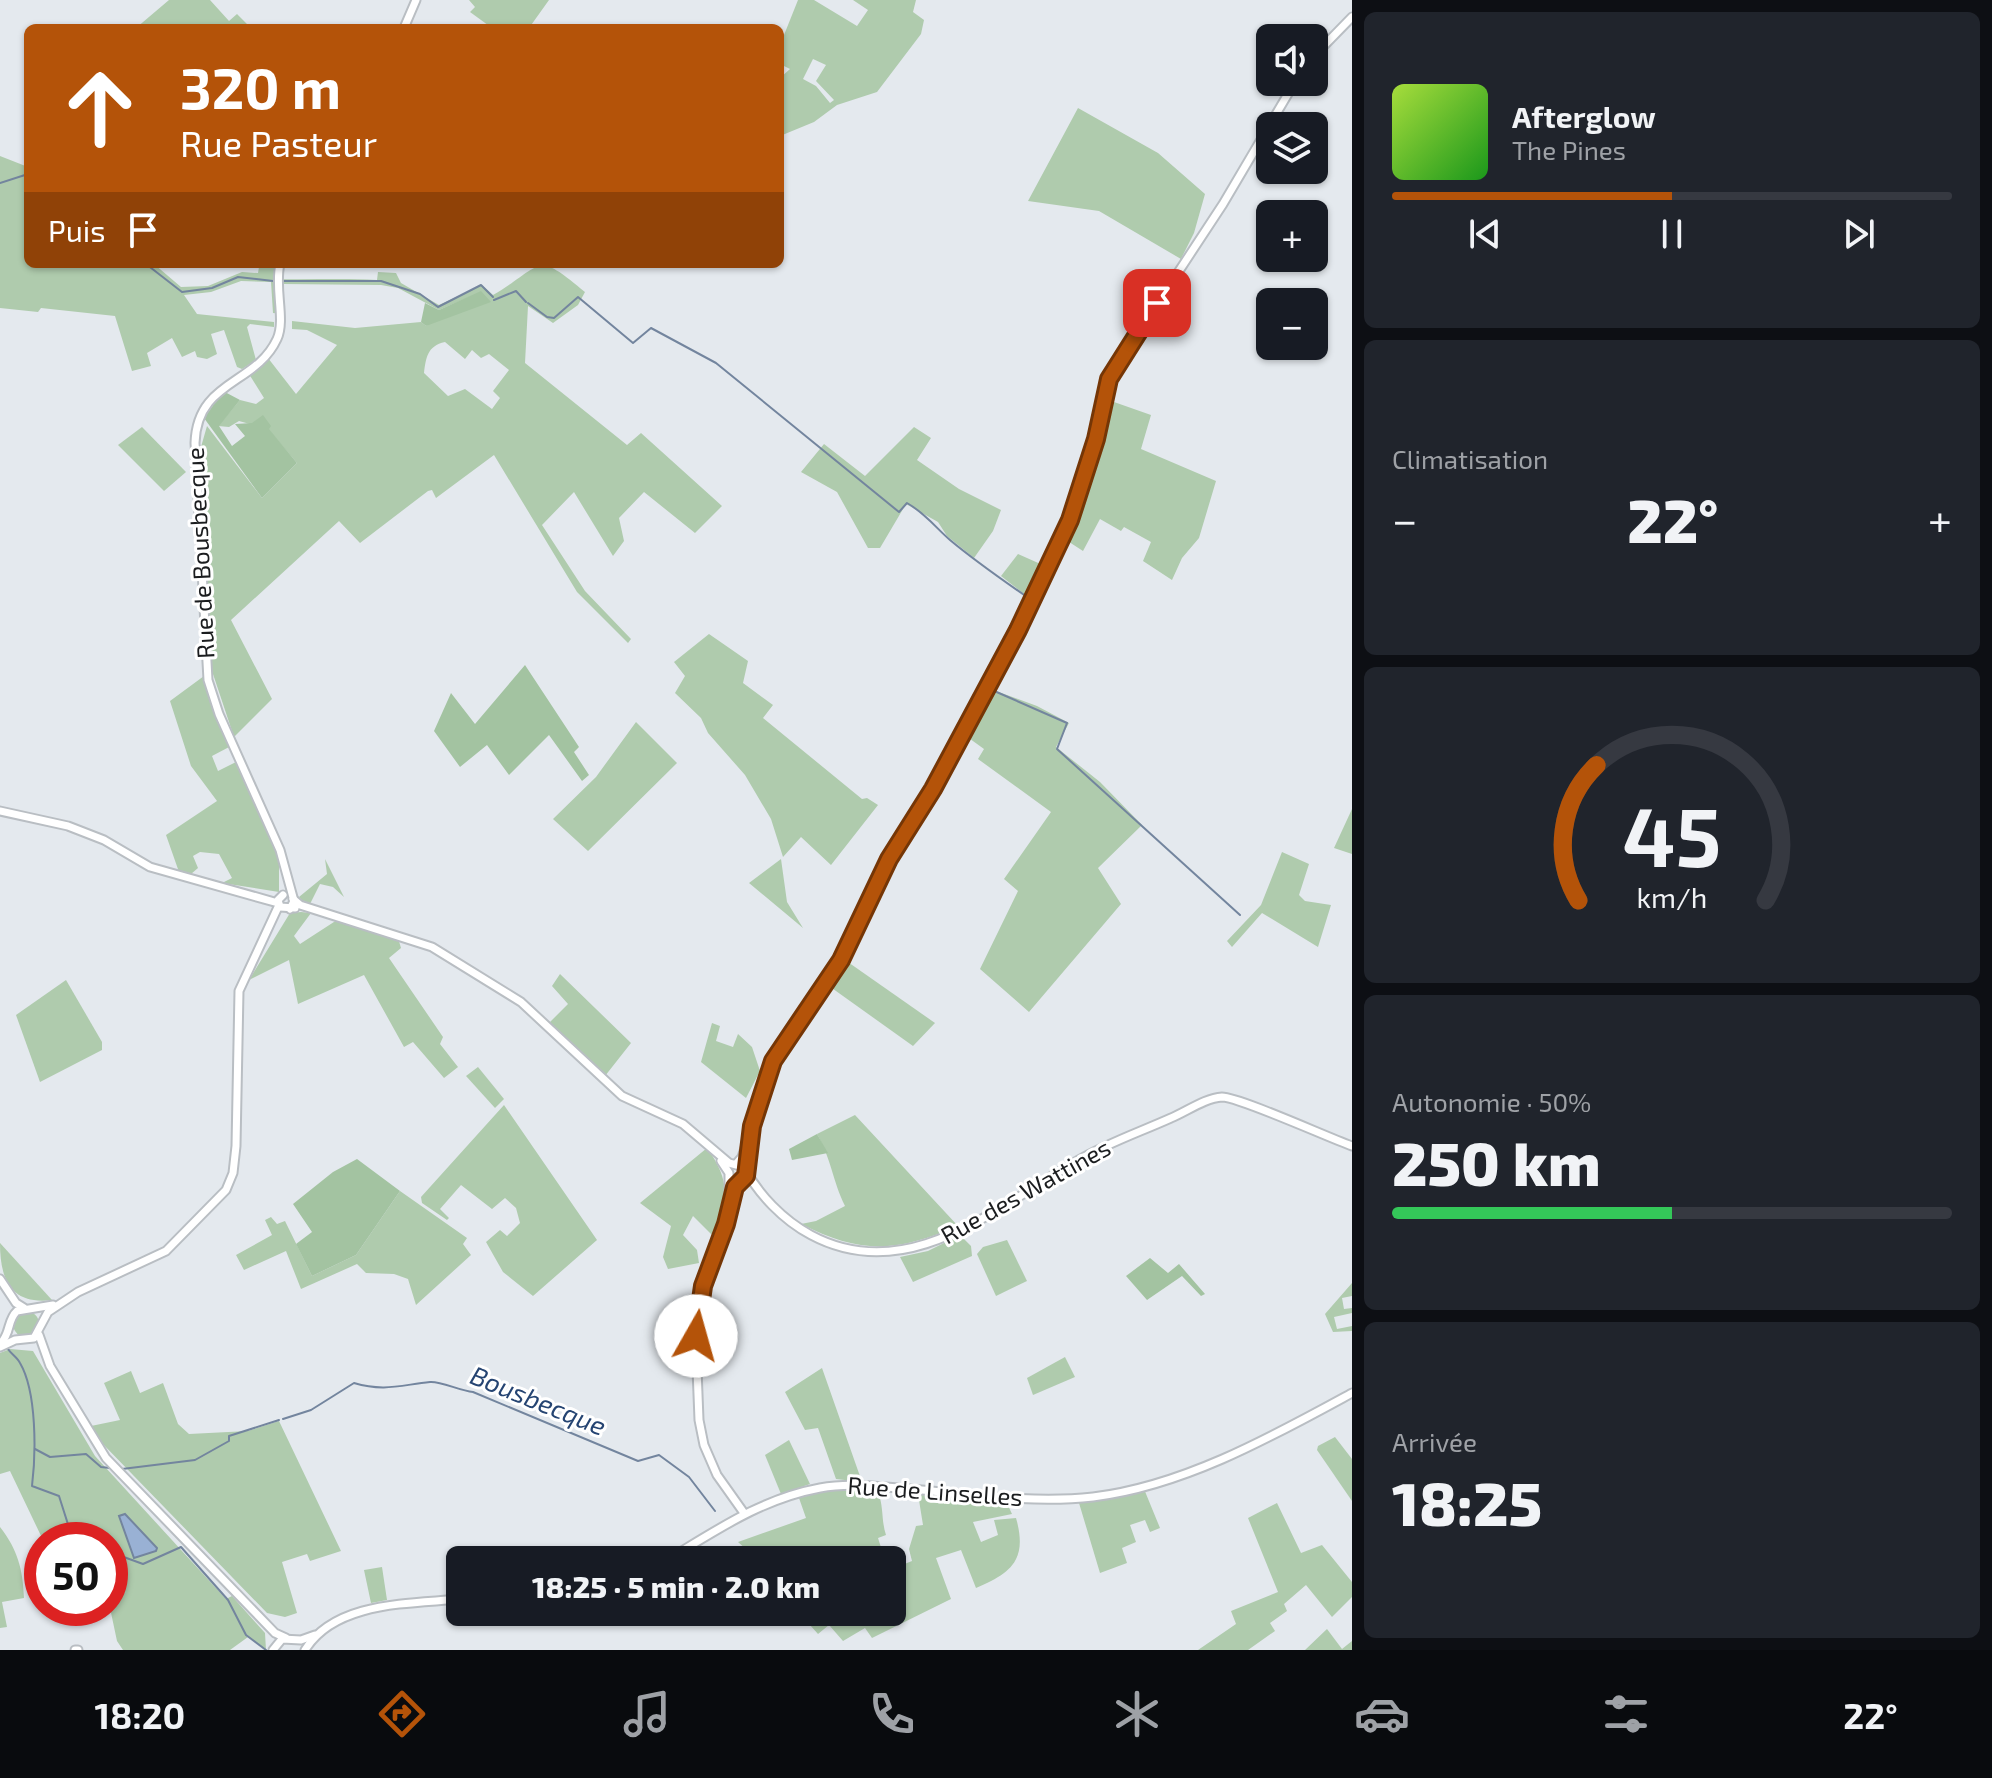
<!DOCTYPE html>
<html lang="fr">
<head>
<meta charset="utf-8">
<style>
	body { margin:0; font-family:"Exo 2",sans-serif; background:#20242c; color:#f1f3f6; height:100vh; display:flex; flex-direction:column; font-size:30px; white-space:nowrap }
	* { box-sizing:border-box; margin:0 }
	p { font-size:26px; color:#9ea1a6 }
	.icon { flex:none; width:44px; height:44px; fill:none; stroke:currentColor; stroke-width:2; stroke-linecap:round; stroke-linejoin:round }
	.map { position:relative; flex:1; overflow:hidden }
	.panel { display:flex; flex-direction:column; gap:12px; padding:12px; background:#0d0f14; width:640px }
	.panel>* { flex:none }
	.banner { position:absolute; left:24px; top:24px; width:760px; height:244px; border-radius:12px; box-shadow:0 2px 6px #0004; background:#b45309; color:#fff; overflow:hidden }
	.buttons { position:absolute; left:1256px; top:24px; display:grid; gap:16px }
	.buttons a { display:grid; place-items:center; width:72px; height:72px; border-radius:12px; background:#171b24; box-shadow:0 2px 6px #0004; font-size:40px }
	.speed { position:absolute; left:24px; top:1522px; display:flex; gap:16px; font-size:40px; font-weight:700; text-align:center }
	.speed>* { display:grid; place-content:center; width:104px; height:104px; border-radius:50%; background:#171b24; box-shadow:0 2px 6px #0004; line-height:1 }
	.speed .limit { border:12px solid #d22; background:#fff; color:#111 }
	.pin { position:absolute; display:grid; place-items:center; width:68px; height:68px; color:#fff; margin:-34px; border-radius:16px; box-shadow:0 4px 12px #0006 }
	.me { position:absolute; width:88px; margin:-44px; rotate:7deg; stroke-linejoin:round; filter:drop-shadow(0 0 6px #0008) }
	.turn { display:flex; align-items:center; gap:28px; height:168px; padding:0 24px; font-size:36px }
	.turn .icon { width:104px; height:104px; stroke-width:2.5 }
	.turn b { display:block; font-size:56px; line-height:68px }
	.then { display:flex; align-items:center; height:76px; padding:0 24px; background:#0003; gap:16px; font-size:30px }
	.big { font-size:60px; font-weight:800; line-height:1.1 }
	.panel .card { flex:1; display:flex; flex-direction:column; justify-content:center; gap:12px; min-width:0; padding:0 28px; border-radius:12px; background:#20242c }
	.panel .dial { align-items:center; gap:0 }
	.dial svg { height:208px; overflow:visible; fill:none; stroke:#363941; stroke-width:7; stroke-linecap:round; text-anchor:middle }
	.dial text { fill:#f1f3f6; stroke:none }
	.song { display:flex; align-items:center; gap:24px }
	.cover { width:96px; height:96px; border-radius:12px; background:linear-gradient(135deg,hsl(80 70% 55%),hsl(120 70% 35%)) }
	.played { height:8px; border-radius:4px; background:linear-gradient(90deg,#b45309 50%,#363941 50%) }
	.keys { display:flex; justify-content:space-around; direction:ltr }
	.heat { display:flex; justify-content:space-between; align-items:center; font-size:44px; direction:ltr }
	.charge { height:12px; border-radius:6px; background:linear-gradient(90deg,#34c759 50%,#363941 0) }
	.trip { position:absolute; left:446px; top:1546px; width:460px; height:80px; border-radius:12px; background:#171b24; box-shadow:0 2px 6px #0004; font-weight:800; line-height:80px; text-align:center }
	.menu { display:flex; height:128px; justify-content:space-around; align-items:center; background:#090b0e; color:#9ea1a6 }
	.menu .icon { width:56px; height:56px }
	.menu .current { color:#b45309 }
	.menu b { font-size:36px; color:#f1f3f6 }
	main { display:flex; flex:1; min-height:0 }
	.map>svg:first-child { display:block }
	.green { fill:#afcbad; fill-rule:evenodd }
	.forest { fill:#a3c3a1 }
	.water { fill:#99b1d4; stroke:#73859e; stroke-width:2 }
	.lines { fill:none; stroke-linecap:round; stroke-linejoin:round }
	.stream { stroke:#73859e; stroke-width:2 }
	.secondary-casing { stroke:#b9bec3; stroke-width:11 }
	.secondary { stroke:#fff; stroke-width:7 }
	.route-casing { stroke:#753606; stroke-width:20 }
	.route { stroke:#b45309; stroke-width:14 }
	.labels { text-anchor:middle; stroke-width:6; stroke-linejoin:round; paint-order:stroke }
	.street-label { font-size:24px; fill:#1b1d1f; stroke:#fff }
	.water-label { font-size:26px; font-style:italic; fill:#254472; stroke:#fff }
</style>
</head>
<body>
<main>
<div class="map">
<svg width="1352" height="1650" viewBox="0 0 1352 1650">
	<rect width="100%" height="100%" fill="#e4e9ee"/>
	<g class="green">
		<path d="M169,0h41l19,21 8,-7 14,14h-115z"/>
		<path d="M469,0h80l-20,28h-37l-22,-16 5,-5z"/>
		<path d="M798,0h16l43,26 11,-16 -15,-10h63l-3,12 11,8 -3,14 -44,58 -40,13 -23,17 -34,14v-58l10,-9 -10,-5v-19zM813,59l13,6 -10,16 18,19 -4,3 -14,-17 -13,-7z"/>
		<path d="M1078,108l80,45 47,41 -11,39 -13,26 -82,-48 -71,-10z"/>
		<path d="M0,156l28,11v97h126l27,23 27,-1 34,-14 16,1 1,-6 -7,-3 25,4 -2,11c34,1 67,-1 102,1l1,-8 18,1 5,10 38,22 43,-20 11,10c51,-30 41,-46 92,-3l-7,13 -25,18 -25,-17 -3,57 102,82 14,-12 81,73 -27,27 -51,-41 -25,26 5,23 -11,15 -39,-64 -32,33 43,66 46,48 -3,4 -51,-51 -83,-137 -58,43 -4,-8 -4,1 -68,52 -21,-22 -108,99 41,79 -38,38 -24,-72 -9,-218 6,-21 55,72 35,-35 -29,-34 -29,-8 -10,6 -11,-1 22,-26 16,4 8,-6 -15,-24 19,-16 28,36 41,-49 -30,-15 -15,-1v-8l63,7 66,-6 5,4 55,-34 -42,18 -41,-22 -17,-3 -98,-1v30l-10,-1 -2,-31 -30,-1 -30,11 -27,3 13,19 77,8v5l-24,-3 -3,3 9,33 -14,9 -5,-2 -13,-37 -13,4 6,20 -10,5 -10,-2 -2,-6 -13,6 -10,-19 -25,15 4,13 -19,5 -17,-55 -74,-8 -3,4 -38,-4zM445,342l20,17 7,-9 9,8 8,-4 20,16 -16,21 7,7 -8,11 -27,-20 -17,7 -24,-23c2,-15 3,-27 21,-31z"/>
		<path d="M1111,380l3,22 37,13 -10,34 75,32 -17,57 -17,20 -10,22 -29,-19 8,-19 -27,-15 -3,4 -21,-12 -17,32 -17,-11 32,-89z"/>
		<path d="M142,427l44,45 -22,19 -46,-46z"/>
		<path d="M914,427l17,11 -14,22 42,29 42,21 -8,21 -19,27 -27,-22 -9,-14 -32,-18 -26,44h-12l-31,-56 -36,-20 23,-28 41,32z"/>
		<path d="M1018,554l27,12 -16,32 -28,-22z"/>
		<path d="M709,634l39,27 -5,22 30,22 -10,13 99,81 5,-1 11,7 -47,60 -30,-28 -18,20 -12,-38 -26,-44 -37,-42 -7,-15 -26,-25 10,-17 -11,-14z"/>
		<path d="M204,676l27,70 -19,10 6,15 20,-10 41,95v36l-57,-9 10,-5 -13,-24 -19,-2 -7,4 5,12 -7,6 -12,-2 -13,-37 51,-34 -26,-35 -21,-65z"/>
		<path d="M993,690l44,16 32,17 -13,24 44,35 42,43 -44,43 23,36 -92,108 -49,-43 38,-78 -14,-12 47,-67 -73,-53 6,-10 -18,-13z"/>
		<path d="M636,722l41,41 -89,88 -35,-32 43,-42z"/>
		<path d="M1352,809v45l-18,-6z"/>
		<path d="M1282,852l27,12 -10,31 6,6 26,4 -13,42 -56,-34 -30,34 -5,-6 34,-36z"/>
		<path d="M325,859l19,38 -11,-10 -13,-3 -10,20 -7,-2 -4,-5 28,-23z"/>
		<path d="M781,859l6,43 16,26 -54,-45z"/>
		<path d="M301,912l10,1 -17,23 6,8 37,-24 61,18 3,10 -12,10 54,79 -3,7 18,23 -14,11 -31,-36 -9,5 -40,-72 -66,29 -9,-44 -40,20 41,-67z"/>
		<path d="M845,960l90,63 -22,23 -84,-60z"/>
		<path d="M560,974l71,69 -26,33 -56,-53 19,-19 -16,-18z"/>
		<path d="M66,980l36,62v8l-62,32 -24,-67z"/>
		<path d="M712,1023l8,3 -4,15 17,6 5,-13 14,13 8,24 -14,27 -45,-36z"/>
		<path d="M478,1067l26,32 -9,9 -29,-32z"/>
		<path d="M504,1105l93,135 -64,56 -30,-24 -17,-30 14,-12 7,6 13,-13 -4,-15 -11,-10 -13,11 -31,-24 -21,24 9,9 -2,2 -25,-17 -1,-6z"/>
		<path d="M855,1115l103,111c-61,26 -96,29 -157,-2l15,-3 29,-15c-13,-27 -13,-45 -28,-72z"/>
		<path d="M707,1148c24,33 21,53 9,91l-23,-23 -10,19 14,15 2,13 -31,6 -5,-12 8,-31 -31,-23z"/>
		<path d="M400,1191l67,47 -4,6 8,11 -55,50 -8,-26 -14,-5 -28,-1 -9,-9 -56,25 -15,-38 -42,19 -8,-15 36,-20 -7,-15 6,-3 6,7 8,-3 27,55 44,-21z"/>
		<path d="M960,1235l11,11 1,10 -59,26 -13,-25 28,-6z"/>
		<path d="M1007,1240l20,41 -31,15 -19,-42 6,-7z"/>
		<path d="M0,1243l52,57c-41,5 -52,-20 -52,-57z"/>
		<path d="M1352,1283v13l-10,2 2,11 8,-1v5l-18,4 3,12 15,-3v5l-19,1 -8,-18z"/>
		<circle cx="26" cy="1324" r="13"/>
		<path d="M10,1349l23,2 62,105 131,143 6,-3 33,37 1,17 -18,-13 -18,13h-107l-6,-9 -7,-33v-5l16,-11 -14,7 -2,-59h-67l-33,-69 -10,3v-121z"/>
		<path d="M1065,1357l10,20 -42,18 -6,-17z"/>
		<path d="M822,1368l40,114 -26,-3 -18,-51 -13,2 -20,-38z"/>
		<path d="M131,1371l9,22 23,-10 15,41 11,10 59,-3 31,-10 62,130 -31,10 -3,-7 -25,8 15,51 -12,4 -18,-4 -168,-173 -8,-14 29,-6 -16,-37z"/>
		<path d="M1335,1437l17,22v42l-35,-51 1,-4z"/>
		<path d="M789,1440l21,44 -29,10 -16,-39z"/>
		<path d="M1144,1489l16,39 -10,4 -5,-12 -15,5 6,17 -14,6 5,15 -27,10 -21,-70z"/>
		<path d="M830,1490l48,2c6,15 3,28 8,43l-8,3 7,22h-127l-20,-18 68,-24 -7,-20z"/>
		<path d="M918,1494l87,5 7,15 -39,8 8,20 17,-7 -4,-15 22,-2c12,42 -5,55 -40,70l-15,-38 -25,8 15,41 -79,39 -7,-10 -22,13 -14,-16 -11,9 -17,-19 3,-3h88v-43l20,-8 -3,-12 7,-23 7,-1z"/>
		<path d="M1277,1503l24,50 21,-8 30,37v15l-20,20 -26,-32 -22,19 3,7 -17,12 5,8 -27,19h-50l38,-26 -5,-13 47,-19 -30,-74z"/>
		<path d="M0,1527c18,23 23,43 24,71l-22,4 5,25 -7,1z"/>
		<path d="M382,1567l5,33 -16,3 -7,-33z"/>
		<path d="M1327,1629l15,20 10,-8v9h-47z"/>
	</g>
	<g class="forest">
		<path d="M481,291l10,11 -65,24 -5,-4 4,-19 14,7z"/>
		<path d="M223,391l17,9 -21,26 13,20 13,-10 -10,-12 17,-1 11,-8 8,11 -2,3 28,34 -35,35 -58,-80z"/>
		<path d="M525,665l54,82 -5,5 15,23 -7,6 -33,-46 -40,40 -22,-30 -27,22 -26,-36 17,-38 24,31z"/>
		<path d="M817,1134l11,19 -36,7 -3,-11z"/>
		<path d="M357,1159l43,32 -44,64 -44,21 -16,-32 16,-12 -19,-28 40,-32z"/>
		<path d="M1150,1258l18,15 11,-9 26,30 -4,2 -19,-20 -35,24 -21,-24z"/>
	</g>
	<path class="water" d="M125,1514l32,34 -1,3 -22,7 -15,-42z"/>
	<g class="lines">
		<g class="stream">
			<path d="M0,183l28,-9"/>
			<path d="M146,264l36,28 30,-4 26,-11 35,4"/>
			<path d="M281,281h100l39,13 18,13 43,-22 12,12"/>
			<path d="M494,300l22,-9 10,11"/>
			<path d="M528,303l19,14 7,1 24,-21 55,46 18,-15 65,35 183,149 8,-9c18,10 28,24 43,37 25,21 51,39 77,57"/>
			<path d="M1030,618l-38,72 75,33 -10,26 183,166"/>
			<path d="M8,1349c3,5 9,8 12,14 17,29 16,91 12,123l27,10 14,44"/>
			<path d="M283,1419l28,-9 43,-27c30,9 47,2 76,-1 11,-1 30,9 43,10l165,69 21,-6 30,22 26,34"/>
			<path d="M35,1449l15,8 36,-3 15,13 9,1"/>
			<path d="M122,1469l73,-9 34,-19v-5l50,-16"/>
			<path d="M110,1552l33,12 38,-17 47,53 18,35 20,15"/>
		</g>
		<defs>
			<g id="secondary">
				<path d="M404,28l12,-28"/>
				<path d="M1314,56l38,-39"/>
				<path d="M280,264c-6,24 6,56 -3,75 -21,46 -80,41 -82,104l13,237 11,34 61,136 14,51 -4,8"/>
				<path d="M1156,306l67,-102 72,-122"/>
				<path d="M0,811l68,15 36,14 46,27 128,36"/>
				<path d="M283,895l-5,5 2,7 15,1"/>
				<path d="M293,899l7,6 132,42 89,55 101,94 61,28 46,39 15,4c14,27 39,53 67,68 97,52 185,-28 266,-74 30,-18 63,-29 94,-43 15,-6 34,-20 51,-21 17,0 105,40 130,49"/>
				<path d="M860,920l29,-61 49,-80 113,-217 33,-82 25,-101 24,-45 24,-31"/>
				<path d="M844,952l18,-35"/>
				<path d="M721,1161l8,12v21"/>
				<path d="M736,1164l6,-7 34,-101 68,-105"/>
				<path d="M739,1182l-37,109 -6,52 3,77 5,25 13,30 27,38"/>
				<path d="M0,1279l16,24 8,5"/>
				<path d="M39,1335l11,31 56,92 169,175 11,5"/>
				<path d="M1,1343c10,-10 6,-23 16,-32l36,-6"/>
				<path d="M0,1347l15,-7 19,-2 14,-26 30,-20 88,-41 60,-61 7,-17 3,-27 3,-155 40,-86"/>
				<path d="M667,1560c50,-30 94,-61 153,-72 26,-5 52,-2 79,0 64,5 130,16 194,9 91,-11 180,-61 259,-104"/>
				<path d="M75,1650h3"/>
				<path d="M273,1650l9,-11 19,1 14,-5"/>
				<path d="M305,1650c30,-49 105,-46 155,-51"/>
			</g>
		</defs>
		<use href="#secondary" class="secondary-casing"/>
		<use href="#secondary" class="secondary"/>
	</g>
	<g class="lines">
		<defs>
			<path id="route" d="M696,1336l7,-50 23,-62 9,-37 11,-11 6,-50 21,-65 68,-101 48,-101 44,-70 85,-159 52,-110 26,-81 13,-60 48,-76"/>
		</defs>
		<use href="#route" class="route-casing"/>
		<use href="#route" class="route"/>
	</g>
	<g class="labels">
		<g class="street-label">
			<text transform="translate(201 553) rotate(-93)" y="8">Rue de Bousbecque</text>
			<text transform="translate(1026 1192) rotate(-29)" y="8">Rue des Wattines</text>
			<text transform="translate(935 1492) rotate(4)" y="8">Rue de Linselles</text>
		</g>
		<g class="water-label">
			<text transform="translate(538 1401) rotate(22)" y="9">Bousbecque</text>
		</g>
	</g>
</svg>
<div class="buttons">
<a><svg class="icon" aria-label="sound" viewBox="0 0 24 24"><path d="M4 9h4l5-4v14l-5-4H4zM17 9q2 3 0 6"/></svg></a>
<a><svg class="icon" aria-label="layers" viewBox="0 0 24 24"><path d="M12 4l9 5-9 5-9-5zM3 14l9 5 9-5"/></svg></a>
<a>+</a>
<a>−</a>
</div>
<div class="speed"><div class="limit">50</div></div>
<div class="pin" style="left:1157px;top:303px;background:#d93025"><svg class="icon" aria-label="arrive" viewBox="0 0 24 24"><path d="M6 21V4h12l-3 4 3 4H6"/></svg></div>
<svg class="me" style="left:696px;top:1336px" viewBox="-20 -20 40 40"><circle r="19" fill="#fff"/><path d="M0-13L10 11 0 6-10 11z" fill="#b45309"/></svg>
<div class="trip">18:25 · 5 min · 2.0 km</div>
<div class="banner">
<div class="turn"><svg class="icon" aria-label="ahead" viewBox="0 0 24 24"><path d="M12 20V5M6 11l6-6 6 6"/></svg><div><b>320 m</b>Rue Pasteur</div></div>
<div class="then">Puis<svg class="icon" aria-label="arrive" viewBox="0 0 24 24"><path d="M6 21V4h12l-3 4 3 4H6"/></svg></div>
</div>
</div>
<section class="panel">
<div class="card">
<div class="song"><i class="cover"></i><div><b>Afterglow</b><p>The Pines</p></div></div>
<div class="played"></div>
<div class="keys"><svg class="icon" aria-label="previous" viewBox="0 0 24 24"><path d="M18 5L8 12l10 7zM5 5v14"/></svg><svg class="icon" aria-label="pause" viewBox="0 0 24 24"><path d="M8 5v14M16 5v14"/></svg><svg class="icon" aria-label="next" viewBox="0 0 24 24"><path d="M6 5l10 7-10 7zM19 5v14"/></svg></div>
</div>
<div class="card"><p>Climatisation</p>
<div class="heat"><a>−</a><b class="big">22°</b><a>+</a></div>
</div>
<div class="card dial"><svg viewBox="0 0 100 80">
<path d="M14 69A42 42 0 1 1 86 69"/>
<path d="M14 69A42 42 0 0 1 21 17" stroke="#b45309"/>
<text x="50" y="56" font-size="32" font-weight="700">45</text>
<text x="50" y="72" font-size="11">km/h</text>
</svg></div>
<div class="card"><p>Autonomie · 50%</p><b class="big">250 km</b><div class="charge"></div></div>
<div class="card"><p>Arrivée</p><b class="big">18:25</b></div>
</section>
</main>
<nav class="menu">
<b>18:20</b>
<svg class="icon current" aria-label="directions" viewBox="0 0 24 24"><path d="M12 3l9 9-9 9-9-9zM9 14v-3h6M13 9l2 2-2 2"/></svg>
<svg class="icon" aria-label="music" viewBox="0 0 24 24"><path d="M9 18V5l10-2v13"/><circle cx="6" cy="18" r="3"/><circle cx="16" cy="16" r="3"/></svg>
<svg class="icon" aria-label="phone" viewBox="0 0 24 24"><path d="M5 4h4l2 5-3 2q2 4 5 5l2-3 5 2v4C11 20 4 13 5 4z"/></svg>
<svg class="icon" aria-label="climate" viewBox="0 0 24 24"><path d="M12 3v18M4 7l16 10M4 17L20 7"/></svg>
<svg class="icon" aria-label="car" viewBox="0 0 24 24"><path d="M5 17H2v-5l4-1 3-4h7l3 4 3 1v5h-3M9 17h6M6 11h13"/><circle cx="7" cy="17" r="2"/><circle cx="17" cy="17" r="2"/></svg>
<svg class="icon" aria-label="filters" viewBox="0 0 24 24"><path d="M4 7h16M4 17h16"/><circle cx="9" cy="7" r="2"/><circle cx="15" cy="17" r="2"/></svg>
<b>22°</b>
</nav>
</body>
</html>
